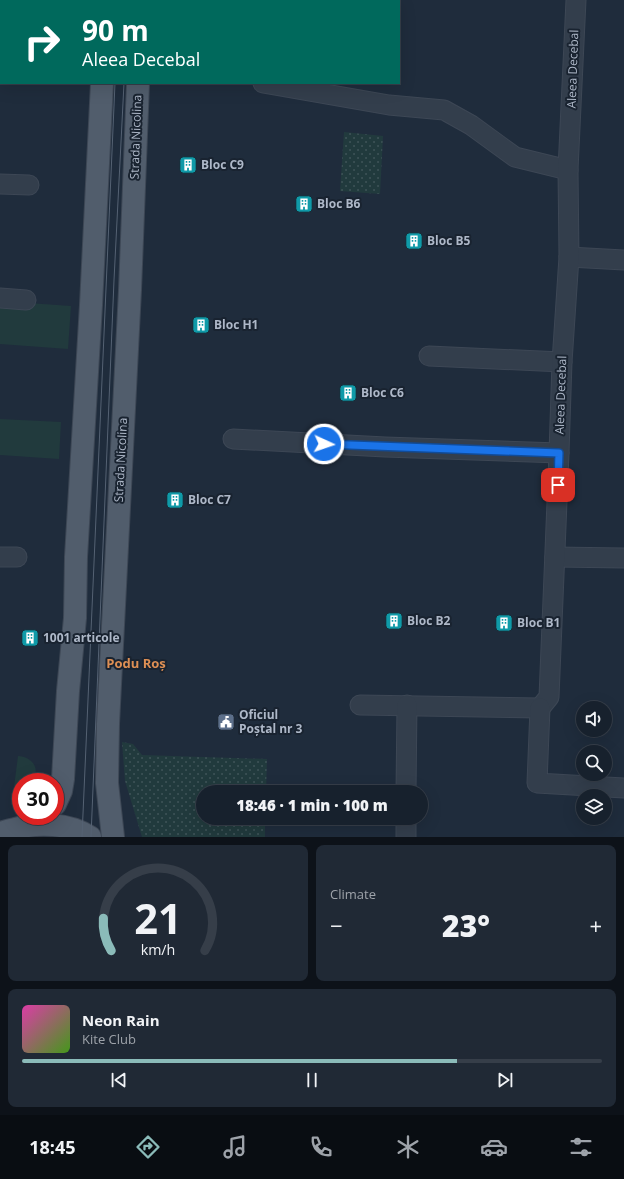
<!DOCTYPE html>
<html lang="en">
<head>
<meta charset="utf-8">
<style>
	body { margin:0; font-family:"Open Sans",sans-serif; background:#202935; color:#f1f3f6; height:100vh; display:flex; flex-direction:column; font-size:15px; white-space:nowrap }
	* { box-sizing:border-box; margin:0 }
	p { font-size:13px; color:#9ea3aa }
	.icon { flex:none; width:22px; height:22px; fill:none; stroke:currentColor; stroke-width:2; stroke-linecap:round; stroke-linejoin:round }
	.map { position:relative; height:837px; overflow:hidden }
	.panel { display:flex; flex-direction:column; gap:8px; padding:8px; background:#0d1219; flex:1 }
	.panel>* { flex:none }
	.banner { position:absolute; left:0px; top:0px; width:400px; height:84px; box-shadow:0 4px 16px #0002,0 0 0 1px #363e49; background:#00695c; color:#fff; overflow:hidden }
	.fabs { position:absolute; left:576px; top:701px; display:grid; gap:8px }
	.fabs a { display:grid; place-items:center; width:36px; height:36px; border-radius:50%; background:#17212d; box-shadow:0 4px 16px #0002,0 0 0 1px #363e49; font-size:20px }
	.speed { position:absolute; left:12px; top:773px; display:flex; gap:8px; font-size:20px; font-weight:700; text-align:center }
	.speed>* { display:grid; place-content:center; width:52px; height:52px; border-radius:50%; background:#17212d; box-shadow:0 4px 16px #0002,0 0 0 1px #363e49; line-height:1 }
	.speed .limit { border:6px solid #d22; background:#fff; color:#111 }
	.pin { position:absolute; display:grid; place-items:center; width:34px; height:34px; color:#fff; margin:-17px; border-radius:8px; box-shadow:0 2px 6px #0006 }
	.me { position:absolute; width:44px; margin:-22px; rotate:93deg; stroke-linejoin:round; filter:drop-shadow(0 0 3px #0008) }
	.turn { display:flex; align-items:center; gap:14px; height:84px; padding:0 16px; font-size:18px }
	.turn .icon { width:52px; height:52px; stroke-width:2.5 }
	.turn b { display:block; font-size:28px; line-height:34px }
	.big { font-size:30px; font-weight:800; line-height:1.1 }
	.panel .widget { flex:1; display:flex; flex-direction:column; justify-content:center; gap:6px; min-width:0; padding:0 14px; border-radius:8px; background:#202935 }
	.panel .dial { align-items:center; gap:0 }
	.dial svg { height:104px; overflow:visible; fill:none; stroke:#363e49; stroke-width:7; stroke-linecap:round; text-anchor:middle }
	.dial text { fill:#f1f3f6; stroke:none }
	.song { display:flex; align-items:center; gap:12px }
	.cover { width:48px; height:48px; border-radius:6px; background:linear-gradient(135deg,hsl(320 70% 55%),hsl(100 70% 35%)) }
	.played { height:4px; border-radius:2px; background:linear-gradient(90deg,#8bbbb9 75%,#363e49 75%) }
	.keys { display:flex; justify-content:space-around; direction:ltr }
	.heat { display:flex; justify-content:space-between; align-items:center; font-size:22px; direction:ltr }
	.panel .tiles { flex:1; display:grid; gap:8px; grid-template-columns:1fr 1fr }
	.widget:last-child { grid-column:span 2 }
	.trip { position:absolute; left:196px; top:785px; width:232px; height:40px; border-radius:20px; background:#17212d; box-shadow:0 4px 16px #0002,0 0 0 1px #363e49; font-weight:800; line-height:40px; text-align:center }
	.tab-bar { display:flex; height:64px; justify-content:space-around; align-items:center; background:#090d12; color:#9ea3aa }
	.tab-bar .icon { width:28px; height:28px }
	.tab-bar .on { color:#8bbbb9 }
	.tab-bar b { font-size:18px; color:#f1f3f6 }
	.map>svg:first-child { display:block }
	.green { fill:#213a3d }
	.park { fill:url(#park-dots) }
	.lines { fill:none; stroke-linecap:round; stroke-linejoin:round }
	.minor-casing { stroke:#3d4755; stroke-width:21 }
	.major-casing { stroke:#3d4755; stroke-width:24 }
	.minor { stroke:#333e4c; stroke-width:19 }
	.major { stroke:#515d6c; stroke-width:22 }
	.tram { stroke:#556273; stroke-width:1 }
	.route-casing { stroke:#114b97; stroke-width:10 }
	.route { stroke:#1a73e8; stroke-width:7 }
	.labels { text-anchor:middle; stroke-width:4; stroke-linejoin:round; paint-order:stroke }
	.street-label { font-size:12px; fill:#aeb8c8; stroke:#192330 }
	.poi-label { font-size:12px; font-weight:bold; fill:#aeb8c8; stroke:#192330; text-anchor:start }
	.neighbourhood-label { font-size:13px; font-weight:bold; fill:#dd8f54; stroke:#192330 }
</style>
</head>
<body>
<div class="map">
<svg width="624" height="837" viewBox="0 0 624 837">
	<defs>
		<pattern id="park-dots" width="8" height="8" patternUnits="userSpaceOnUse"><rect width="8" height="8" fill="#213a3d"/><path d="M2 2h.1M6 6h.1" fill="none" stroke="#3f5458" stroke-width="1.8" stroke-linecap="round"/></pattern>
	</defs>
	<rect width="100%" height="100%" fill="#1f2c3c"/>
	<g class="green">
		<path d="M0,301l71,5 -3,43 -68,-5z"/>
		<path d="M0,419l61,3 -2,37 -59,-4z"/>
		<path d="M18,756c15,1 23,13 14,26h-11v6l-7,-1z"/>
	</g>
	<g class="park">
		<path d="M344,132l39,4 -3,58 -40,-3z"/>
		<path d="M122,742l11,2 9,11 125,4 -1,33h-63v26h62v19h-123l-17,-56z"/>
	</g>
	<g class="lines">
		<defs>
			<g id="minor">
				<path d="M263,83l126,22 55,5 27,15 44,32 53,13"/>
				<path d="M0,184l29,1"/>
				<path d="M569,257l55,3"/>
				<path d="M0,298l26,2"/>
				<path d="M429,356l133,6"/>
				<path d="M233,439l152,8 174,6"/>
				<path d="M0,557h17"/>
				<path d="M555,557l69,1"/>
				<path d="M360,705l180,3"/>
				<path d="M540,708l9,-11 10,-244 3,-91 7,-105 -1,-87 8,-170"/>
				<path d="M540,708l-3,75 87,5"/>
				<path d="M406,792l1,-87"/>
				<path d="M406,837v-19"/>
			</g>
			<g id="major">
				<path d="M105,1l1,-1"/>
				<path d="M141,1v-1"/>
				<path d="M55,804l6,-13 2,-12 5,-88 7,-73 1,-61 15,-252 11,-222"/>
				<path d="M0,834c4,-3 10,-4 15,-5 23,-7 53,-6 75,8"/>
				<path d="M113,837l-6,-54 1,-59 22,-434 8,-207"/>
			</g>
		</defs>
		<use href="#minor" class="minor-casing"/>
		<use href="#major" class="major-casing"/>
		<use href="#minor" class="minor"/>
		<use href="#major" class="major"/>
		<g class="tram">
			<path d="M119,1v-1"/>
			<path d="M128,1l1,-1"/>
			<path d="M82,837l33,-754"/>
			<path d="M91,837l23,-557 10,-197"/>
		</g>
	</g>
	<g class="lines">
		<defs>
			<path id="route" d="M324,444l235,9 -1,32"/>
		</defs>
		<use href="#route" class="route-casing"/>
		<use href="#route" class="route"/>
	</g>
	<defs>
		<symbol id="building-square" viewBox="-11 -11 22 22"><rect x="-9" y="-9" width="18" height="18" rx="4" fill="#0f9aa8" stroke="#192330"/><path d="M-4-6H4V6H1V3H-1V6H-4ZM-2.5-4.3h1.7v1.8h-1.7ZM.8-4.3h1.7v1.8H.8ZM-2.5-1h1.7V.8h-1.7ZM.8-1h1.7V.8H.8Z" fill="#fff"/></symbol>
		<symbol id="civic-square" viewBox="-11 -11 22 22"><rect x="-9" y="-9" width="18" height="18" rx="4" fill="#5c6f8a" stroke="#192330"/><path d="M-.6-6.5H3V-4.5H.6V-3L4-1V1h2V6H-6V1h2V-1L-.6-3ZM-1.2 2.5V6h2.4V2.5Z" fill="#fff"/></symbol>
	</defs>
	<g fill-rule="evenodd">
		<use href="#building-square" x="178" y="155" width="20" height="20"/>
		<use href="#building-square" x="294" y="194" width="20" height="20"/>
		<use href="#building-square" x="404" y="231" width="20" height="20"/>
		<use href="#building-square" x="191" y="315" width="20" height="20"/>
		<use href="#building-square" x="338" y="383" width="20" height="20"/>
		<use href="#building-square" x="165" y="490" width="20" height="20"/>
		<use href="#building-square" x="384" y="611" width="20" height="20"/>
		<use href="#building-square" x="494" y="613" width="20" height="20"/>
		<use href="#building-square" x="20" y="628" width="20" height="20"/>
		<use href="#civic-square" x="216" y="712" width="20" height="20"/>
	</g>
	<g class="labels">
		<g class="street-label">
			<text transform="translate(573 69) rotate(-88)" y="4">Aleea Decebal</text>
			<text transform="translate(136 137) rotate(-88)" y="4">Strada Nicolina</text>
			<text transform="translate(561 395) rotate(-88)" y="4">Aleea Decebal</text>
			<text transform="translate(121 460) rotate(-87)" y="4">Strada Nicolina</text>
		</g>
		<g class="poi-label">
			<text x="201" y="169">Bloc C9</text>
			<text x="317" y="208">Bloc B6</text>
			<text x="427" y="245">Bloc B5</text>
			<text x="214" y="329">Bloc H1</text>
			<text x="361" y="397">Bloc C6</text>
			<text x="188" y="504">Bloc C7</text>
			<text x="407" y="625">Bloc B2</text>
			<text x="517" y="627">Bloc B1</text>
			<text x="43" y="642">1001 articole</text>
			<text x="239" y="719">Oficiul<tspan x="239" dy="14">Poștal nr 3</tspan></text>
		</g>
		<g class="neighbourhood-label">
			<text x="136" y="668">Podu Roș</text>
		</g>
	</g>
</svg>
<div class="fabs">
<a><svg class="icon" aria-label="sound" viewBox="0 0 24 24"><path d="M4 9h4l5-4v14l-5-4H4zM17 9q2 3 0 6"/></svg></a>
<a><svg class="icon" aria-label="search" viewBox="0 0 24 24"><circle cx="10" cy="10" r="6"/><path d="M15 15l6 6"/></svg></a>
<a><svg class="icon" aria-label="layers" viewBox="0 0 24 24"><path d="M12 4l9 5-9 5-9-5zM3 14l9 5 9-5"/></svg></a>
</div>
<div class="speed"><div class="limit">30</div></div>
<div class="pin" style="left:558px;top:485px;background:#d93025"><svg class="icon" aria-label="arrive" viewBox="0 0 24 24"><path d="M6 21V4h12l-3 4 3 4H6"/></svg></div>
<svg class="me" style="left:324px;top:444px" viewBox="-20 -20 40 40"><circle r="17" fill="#1a73e8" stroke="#fff" stroke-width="3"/><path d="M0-11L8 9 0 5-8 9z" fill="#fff"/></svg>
<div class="trip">18:46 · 1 min · 100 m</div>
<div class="banner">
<div class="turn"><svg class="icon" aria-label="right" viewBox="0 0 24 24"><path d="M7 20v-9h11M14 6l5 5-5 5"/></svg><div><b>90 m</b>Aleea Decebal</div></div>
</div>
</div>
<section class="panel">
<div class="tiles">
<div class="widget dial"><svg viewBox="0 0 100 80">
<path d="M14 69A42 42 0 1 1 86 69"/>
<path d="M14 69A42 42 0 0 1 8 44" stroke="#8bbbb9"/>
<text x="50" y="56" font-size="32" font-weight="700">21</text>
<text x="50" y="72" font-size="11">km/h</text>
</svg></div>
<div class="widget"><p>Climate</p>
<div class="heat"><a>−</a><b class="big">23°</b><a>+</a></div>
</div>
<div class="widget">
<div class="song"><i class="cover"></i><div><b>Neon Rain</b><p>Kite Club</p></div></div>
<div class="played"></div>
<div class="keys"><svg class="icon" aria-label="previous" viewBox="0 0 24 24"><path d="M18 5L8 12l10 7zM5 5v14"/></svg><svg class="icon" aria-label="pause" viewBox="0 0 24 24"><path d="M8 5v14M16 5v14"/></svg><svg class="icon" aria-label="next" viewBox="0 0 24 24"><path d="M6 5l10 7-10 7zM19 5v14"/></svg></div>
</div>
</div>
</section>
<nav class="tab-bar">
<b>18:45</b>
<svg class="icon on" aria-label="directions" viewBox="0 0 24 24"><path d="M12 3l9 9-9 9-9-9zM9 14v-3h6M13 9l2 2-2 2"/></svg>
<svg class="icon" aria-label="music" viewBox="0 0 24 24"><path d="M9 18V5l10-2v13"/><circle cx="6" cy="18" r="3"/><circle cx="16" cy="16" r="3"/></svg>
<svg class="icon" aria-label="phone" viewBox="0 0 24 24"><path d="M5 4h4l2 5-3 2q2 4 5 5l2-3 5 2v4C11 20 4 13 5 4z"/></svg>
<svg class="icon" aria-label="climate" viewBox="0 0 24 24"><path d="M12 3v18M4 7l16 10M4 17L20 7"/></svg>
<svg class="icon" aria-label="car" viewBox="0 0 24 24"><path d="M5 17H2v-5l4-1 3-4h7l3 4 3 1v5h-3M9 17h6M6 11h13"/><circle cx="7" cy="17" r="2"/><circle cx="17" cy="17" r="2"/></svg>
<svg class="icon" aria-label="filters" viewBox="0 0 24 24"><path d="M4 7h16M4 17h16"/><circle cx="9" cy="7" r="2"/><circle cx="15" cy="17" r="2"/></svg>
</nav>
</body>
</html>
